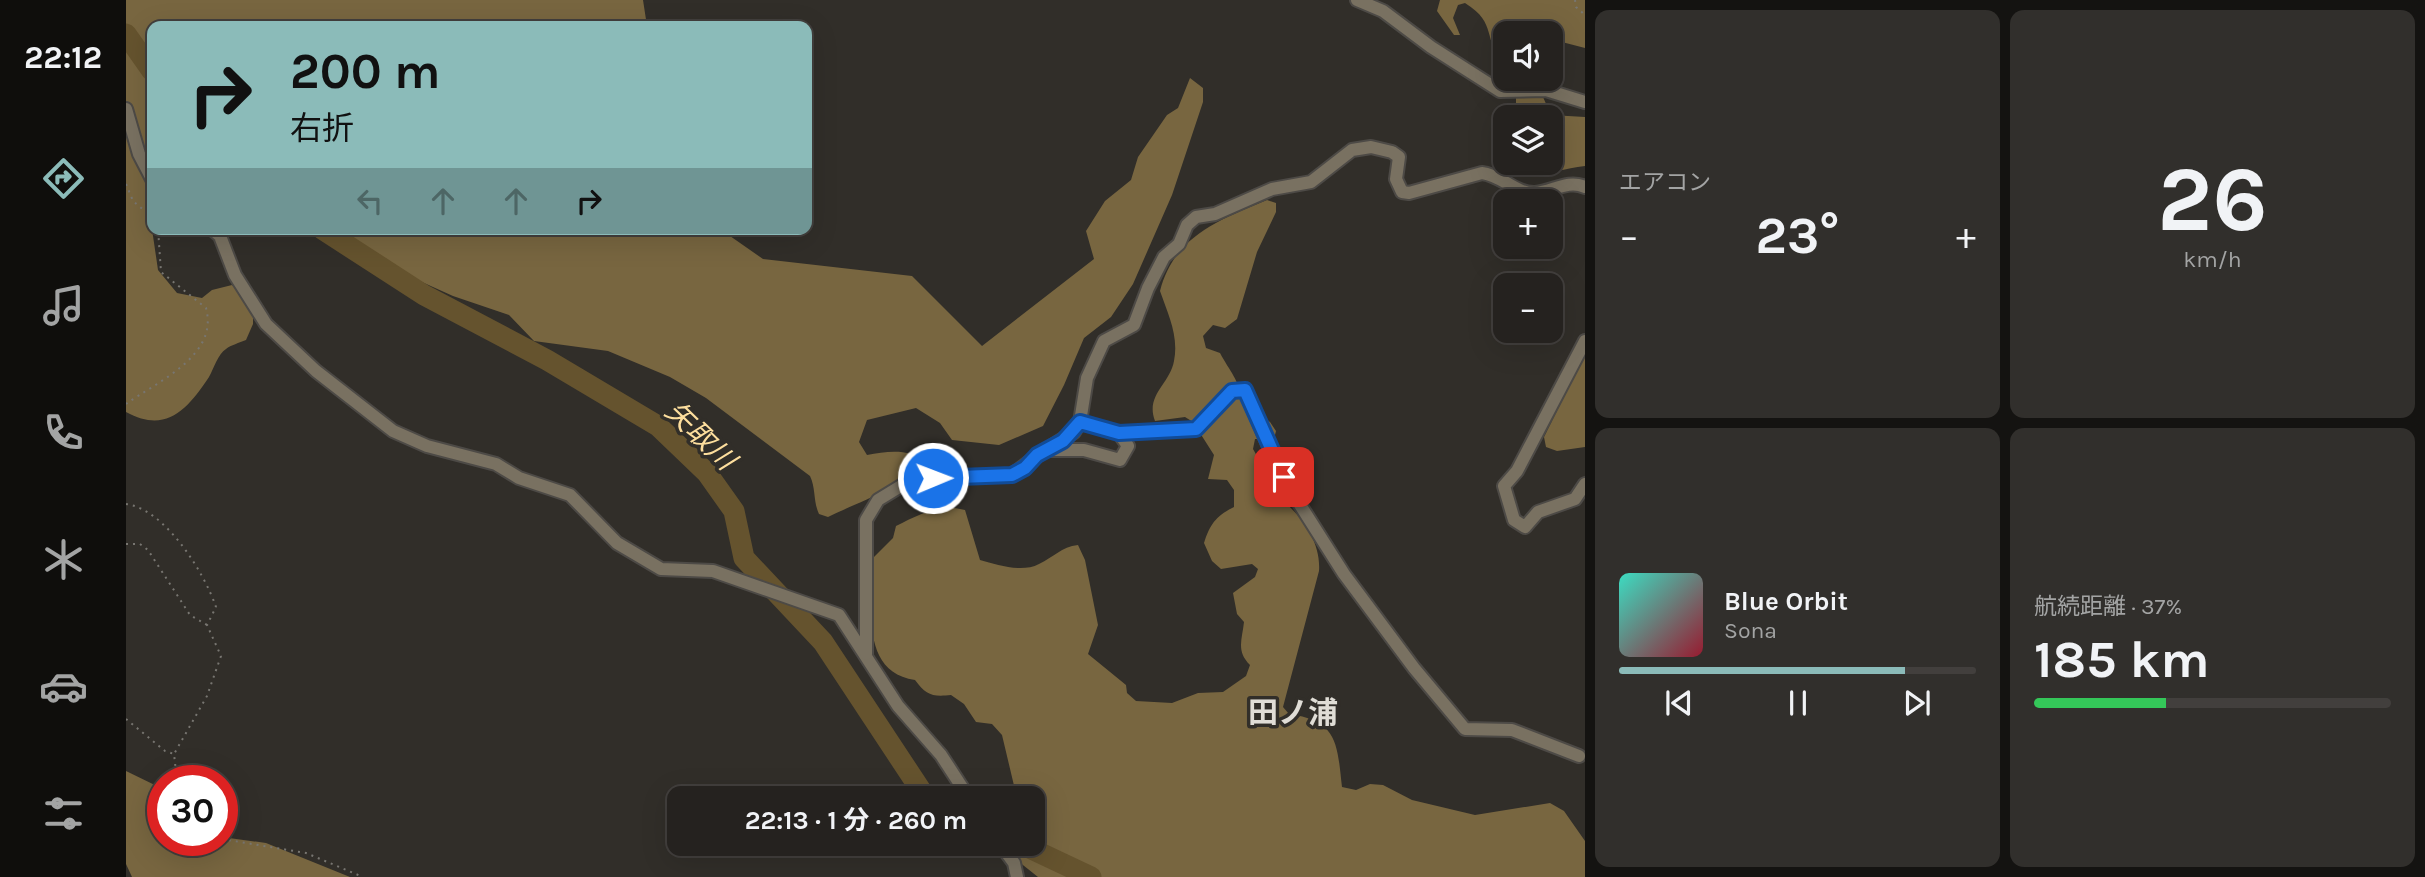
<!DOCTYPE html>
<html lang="ja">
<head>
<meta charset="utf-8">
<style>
	body { margin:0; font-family:Karla,"Noto Sans JP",sans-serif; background:#312f2c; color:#f1f3f6; height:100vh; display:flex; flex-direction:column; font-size:26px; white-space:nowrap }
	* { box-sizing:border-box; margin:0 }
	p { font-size:23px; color:#a3a4a4 }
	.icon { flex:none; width:38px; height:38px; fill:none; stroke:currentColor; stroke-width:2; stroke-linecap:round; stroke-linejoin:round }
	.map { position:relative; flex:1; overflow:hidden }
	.panel { display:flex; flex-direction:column; gap:10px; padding:10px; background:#141311; width:840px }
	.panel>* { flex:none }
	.top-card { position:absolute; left:21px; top:21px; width:665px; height:214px; border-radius:14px; box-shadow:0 7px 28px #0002,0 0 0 2px #423f3d; background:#8bbbb9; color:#111; overflow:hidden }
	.buttons { position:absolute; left:1367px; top:21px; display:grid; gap:14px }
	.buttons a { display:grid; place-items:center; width:70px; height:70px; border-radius:14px; background:#25221f; box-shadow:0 7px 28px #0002,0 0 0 2px #423f3d; font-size:35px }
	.speed { position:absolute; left:21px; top:765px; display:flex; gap:14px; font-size:35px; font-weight:700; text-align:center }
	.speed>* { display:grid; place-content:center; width:91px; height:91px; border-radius:50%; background:#25221f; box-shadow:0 7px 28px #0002,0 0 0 2px #423f3d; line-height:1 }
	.speed .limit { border:10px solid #d22; background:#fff; color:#111 }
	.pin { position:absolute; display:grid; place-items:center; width:60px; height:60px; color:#fff; margin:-30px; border-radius:14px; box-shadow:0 4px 10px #0006 }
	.me { position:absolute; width:77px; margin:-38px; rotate:89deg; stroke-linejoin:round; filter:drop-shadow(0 0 5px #0008) }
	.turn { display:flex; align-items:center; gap:24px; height:147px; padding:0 28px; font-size:32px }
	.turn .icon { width:91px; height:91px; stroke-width:2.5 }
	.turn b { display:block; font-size:49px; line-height:60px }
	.lanes { display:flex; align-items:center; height:66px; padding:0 28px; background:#0003; justify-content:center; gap:35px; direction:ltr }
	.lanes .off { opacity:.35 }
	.big { font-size:52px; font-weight:700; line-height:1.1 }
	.panel .widget { flex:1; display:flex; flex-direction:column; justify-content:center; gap:10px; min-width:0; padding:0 24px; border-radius:14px; background:#312f2c }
	.panel .dial { align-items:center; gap:0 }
	.dial b { font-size:91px; line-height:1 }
	.song { display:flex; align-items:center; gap:21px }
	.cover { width:84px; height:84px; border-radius:10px; background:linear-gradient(135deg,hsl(170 70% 55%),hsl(350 70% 35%)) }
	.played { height:7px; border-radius:4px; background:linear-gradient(90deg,#8bbbb9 80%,#423f3d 80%) }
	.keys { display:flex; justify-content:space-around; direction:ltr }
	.heat { display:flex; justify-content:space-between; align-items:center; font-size:38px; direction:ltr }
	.charge { height:10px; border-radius:5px; background:linear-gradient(90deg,#34c759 37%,#423f3d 0) }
	.panel .tiles { flex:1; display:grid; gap:10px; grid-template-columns:repeat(2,1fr) }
	.trip { position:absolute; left:541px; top:786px; width:378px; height:70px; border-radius:14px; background:#25221f; box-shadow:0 7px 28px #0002,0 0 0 2px #423f3d; font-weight:700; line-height:70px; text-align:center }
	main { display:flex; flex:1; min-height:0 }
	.menu { display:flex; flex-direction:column; width:126px; justify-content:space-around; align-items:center; background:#0f0e0c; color:#a3a4a4 }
	.menu .icon { width:49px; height:49px }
	.menu .active { color:#8bbbb9 }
	.menu b { font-size:32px; color:#f1f3f6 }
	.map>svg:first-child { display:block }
	.forest { fill:#786640 }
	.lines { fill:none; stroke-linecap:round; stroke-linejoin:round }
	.river { stroke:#65532e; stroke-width:21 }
	.minor-casing { stroke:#4d4a46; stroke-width:16 }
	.path { stroke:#787671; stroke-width:2; stroke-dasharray:2 5; stroke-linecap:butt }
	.minor { stroke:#797161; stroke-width:12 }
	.route-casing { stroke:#114b97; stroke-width:18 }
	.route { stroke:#1a73e8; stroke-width:12 }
	.labels { text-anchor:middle; stroke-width:7; stroke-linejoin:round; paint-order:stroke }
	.water-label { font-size:28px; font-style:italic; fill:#fdde9d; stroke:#312e29 }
	.quarter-label { font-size:30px; font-weight:bold; fill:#e0ddd6; stroke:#312e29 }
</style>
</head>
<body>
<main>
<nav class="menu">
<b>22:12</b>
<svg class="icon active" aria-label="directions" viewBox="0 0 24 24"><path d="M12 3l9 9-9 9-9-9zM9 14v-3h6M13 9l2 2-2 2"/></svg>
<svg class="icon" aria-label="music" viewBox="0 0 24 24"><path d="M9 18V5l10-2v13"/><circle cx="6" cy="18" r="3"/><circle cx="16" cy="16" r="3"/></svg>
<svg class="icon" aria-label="phone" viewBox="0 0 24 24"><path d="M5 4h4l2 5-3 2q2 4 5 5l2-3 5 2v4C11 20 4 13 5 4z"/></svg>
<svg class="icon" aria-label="climate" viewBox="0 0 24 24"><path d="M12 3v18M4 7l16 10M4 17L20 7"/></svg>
<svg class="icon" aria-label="car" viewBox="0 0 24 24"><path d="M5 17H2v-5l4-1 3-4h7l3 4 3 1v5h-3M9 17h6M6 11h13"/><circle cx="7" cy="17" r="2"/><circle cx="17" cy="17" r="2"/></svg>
<svg class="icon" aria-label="filters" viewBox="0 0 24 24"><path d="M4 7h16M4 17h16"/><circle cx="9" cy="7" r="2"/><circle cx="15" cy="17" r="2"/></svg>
</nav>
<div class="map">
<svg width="1459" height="877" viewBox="0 0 1459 877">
	<rect width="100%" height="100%" fill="#312e29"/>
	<g class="forest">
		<path d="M0,0h517l4,26h-495v87l-3,28 3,19v69l6,41 19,23 25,5 10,-8 20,-5 21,23v16l-7,16c-7,3 -15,5 -20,9 -8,5 -12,19 -17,28 -22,33 -43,57 -83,35z"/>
		<path d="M1314,0h145v48l-27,-7 -7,5 -1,-13h-45v30c-24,-23 -6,-39 -40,-60l-7,2 -5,13 7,17h-6l-17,-24z"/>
		<path d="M1064,78l13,10v14l-31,93 -39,89 -22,33 -27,21 -20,47 -21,41 -44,19 -47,-5 -12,-17 -24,-15 -49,12 -8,22 8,13c21,-4 42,-7 59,7 -14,21 -74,43 -98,55l-9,-3c-6,-13 -3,-25 -9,-38l-104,-78 -36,-21 -62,-26 -74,-10 -25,-26 -56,-19 -49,-22 -63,-45h379l43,30 149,17 70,70 112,-87 -8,-28 19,-30 26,-21 7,-23 29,-42 11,-7z"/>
		<path d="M1390,79h19l16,36 34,2v49c-22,2 -40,11 -63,9l-3,-12h31v-46h-34z"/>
		<path d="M1141,200l9,3v9l-19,40 -20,67 -12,9 -12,-3 -10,11 3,12 14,5c10,19 19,26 22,48l28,21 6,9 -2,8h-19l-2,10 8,14 -2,34 10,7 15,-2c20,16 37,42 35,69l-36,136 6,7c49,7 48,29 53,73l14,3 14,-6 13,1 29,15 63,15 75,-12 14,8 21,30v36h-547l-24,-19 -11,-14h29v-46h-13l-3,-4 -14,-59 -10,-11 -16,-2 -12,-18 -13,-9c-19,2 -25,0 -36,-15 -58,-8 -42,-81 -41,-123l19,-19 3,-12c22,-11 44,-23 69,-16l15,50c18,5 42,13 59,4 15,-7 22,-17 39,-19l7,15 13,65 -10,29 38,31 1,8 9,8 36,2 26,-10 25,-1 23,-16 4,-11c-14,-14 -8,-25 -6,-43l-7,-8 -4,-21 22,-16 3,-8 -6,-5 -31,5 -9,-8 -8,-18c6,-19 12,-27 30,-36v-17l-7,-10 -19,-1 6,-24 -21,-33 -8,-5 -30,4c-10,-26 15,-37 19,-60 5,-25 -6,-47 -14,-70 14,-55 59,-71 107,-91z"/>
		<path d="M1459,354v93l-28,4 -11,-4 -2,-10z"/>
		<path d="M0,771l37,18v51h59v-3l44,6 84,34h-218l-6,-13z"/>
	</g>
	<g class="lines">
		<g class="river">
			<path d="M0,34l26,37"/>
			<path d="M196,229l102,66 123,65 111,66 49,47 27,38 10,47 79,84 103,156"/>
			<path d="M895,844l70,33"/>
		</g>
		<defs>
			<g id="minor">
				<path d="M1231,0l26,11 48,36 69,44 46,-1 39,12"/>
				<path d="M0,109l13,45 13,25"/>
				<path d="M86,229l8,7 15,39 31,49 50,47 77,60 34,15 69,18 23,14 51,17 47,48 44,26 52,2 126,44 59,91 43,49 28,43"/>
				<path d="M1459,341l-68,130 -13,15 10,34 11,7 13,-15 37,-13 10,-15"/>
				<path d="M923,448l25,-16 6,-10"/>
				<path d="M740,654v-134l12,-20 36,-22 98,-3 33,-25h39l36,10 8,-14 -9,-13"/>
				<path d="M1453,756l-67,-26 -47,-1 -51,-61 -70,-94 -47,-74 -25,-46 -27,-64 -13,1 -36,38 -77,4 -39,-11 7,-44 17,-37 30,-16 14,-37 16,-31 15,-13 8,-19 9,-8 19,-3 57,-25 39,-7 41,-32 19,-3 21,5 7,5 -3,22 6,13 7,1 73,-20c19,2 34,21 53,20 17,-1 33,-14 50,-6"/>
				<path d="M874,844l14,19 3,14"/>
			</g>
		</defs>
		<use href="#minor" class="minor-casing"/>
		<g class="path">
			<path d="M1449,0l1,7 9,8"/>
			<path d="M0,184l7,17 19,16"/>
			<path d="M0,404c32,-23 93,-48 80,-96l-45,-36 -3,-43"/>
			<path d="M0,504c39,5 78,68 90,103l-9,18 14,31 -14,40 -33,58"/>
			<path d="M0,544h14l8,6 42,65 17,10"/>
			<path d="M0,719l39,32 9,3 3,26"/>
			<path d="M96,839l84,14 57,24"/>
		</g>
		<use href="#minor" class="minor"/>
	</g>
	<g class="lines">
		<defs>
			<path id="route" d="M807,478l79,-3 13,-7 12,-13 26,-14 17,-19 39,11 77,-4 36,-38 13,-1 39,87"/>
		</defs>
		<use href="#route" class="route-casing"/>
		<use href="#route" class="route"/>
	</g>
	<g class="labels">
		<g class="water-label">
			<text transform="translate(575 435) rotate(44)" y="10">矢取川</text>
		</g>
		<g class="quarter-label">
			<text x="1167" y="723">田ノ浦</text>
		</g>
	</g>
</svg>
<div class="buttons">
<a><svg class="icon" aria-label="sound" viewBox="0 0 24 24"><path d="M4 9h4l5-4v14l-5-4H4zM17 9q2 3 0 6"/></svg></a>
<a><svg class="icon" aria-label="layers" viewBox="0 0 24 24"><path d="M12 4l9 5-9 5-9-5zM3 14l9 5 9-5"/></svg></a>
<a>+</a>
<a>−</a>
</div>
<div class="speed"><div class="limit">30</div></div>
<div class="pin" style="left:1158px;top:477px;background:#d93025"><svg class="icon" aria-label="arrive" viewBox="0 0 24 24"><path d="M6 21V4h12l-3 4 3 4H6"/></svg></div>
<svg class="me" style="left:807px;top:478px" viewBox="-20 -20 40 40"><circle r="17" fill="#1a73e8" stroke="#fff" stroke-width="3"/><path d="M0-11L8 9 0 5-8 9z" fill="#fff"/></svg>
<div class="trip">22:13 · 1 分 · 260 m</div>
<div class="top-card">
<div class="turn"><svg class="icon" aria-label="right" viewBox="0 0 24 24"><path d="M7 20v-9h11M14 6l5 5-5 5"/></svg><div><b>200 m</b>右折</div></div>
<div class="lanes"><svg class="icon off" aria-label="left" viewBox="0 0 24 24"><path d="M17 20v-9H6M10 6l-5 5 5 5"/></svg><svg class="icon off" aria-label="ahead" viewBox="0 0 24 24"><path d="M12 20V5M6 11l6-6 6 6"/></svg><svg class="icon off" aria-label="ahead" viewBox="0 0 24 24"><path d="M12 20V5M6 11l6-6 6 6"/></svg><svg class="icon" aria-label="right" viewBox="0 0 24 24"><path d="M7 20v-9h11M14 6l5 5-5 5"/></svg></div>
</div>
</div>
<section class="panel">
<div class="tiles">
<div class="widget"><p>エアコン</p>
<div class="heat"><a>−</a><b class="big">23°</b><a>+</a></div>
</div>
<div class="widget dial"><b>26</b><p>km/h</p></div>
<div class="widget">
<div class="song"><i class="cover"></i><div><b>Blue Orbit</b><p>Sona</p></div></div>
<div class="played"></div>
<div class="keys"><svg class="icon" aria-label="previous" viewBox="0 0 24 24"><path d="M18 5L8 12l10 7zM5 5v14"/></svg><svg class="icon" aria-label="pause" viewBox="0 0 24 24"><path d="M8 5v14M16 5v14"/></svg><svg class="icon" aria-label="next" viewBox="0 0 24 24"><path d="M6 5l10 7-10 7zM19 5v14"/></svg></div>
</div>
<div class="widget"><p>航続距離 · 37%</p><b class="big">185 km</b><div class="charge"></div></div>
</div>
</section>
</main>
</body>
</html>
